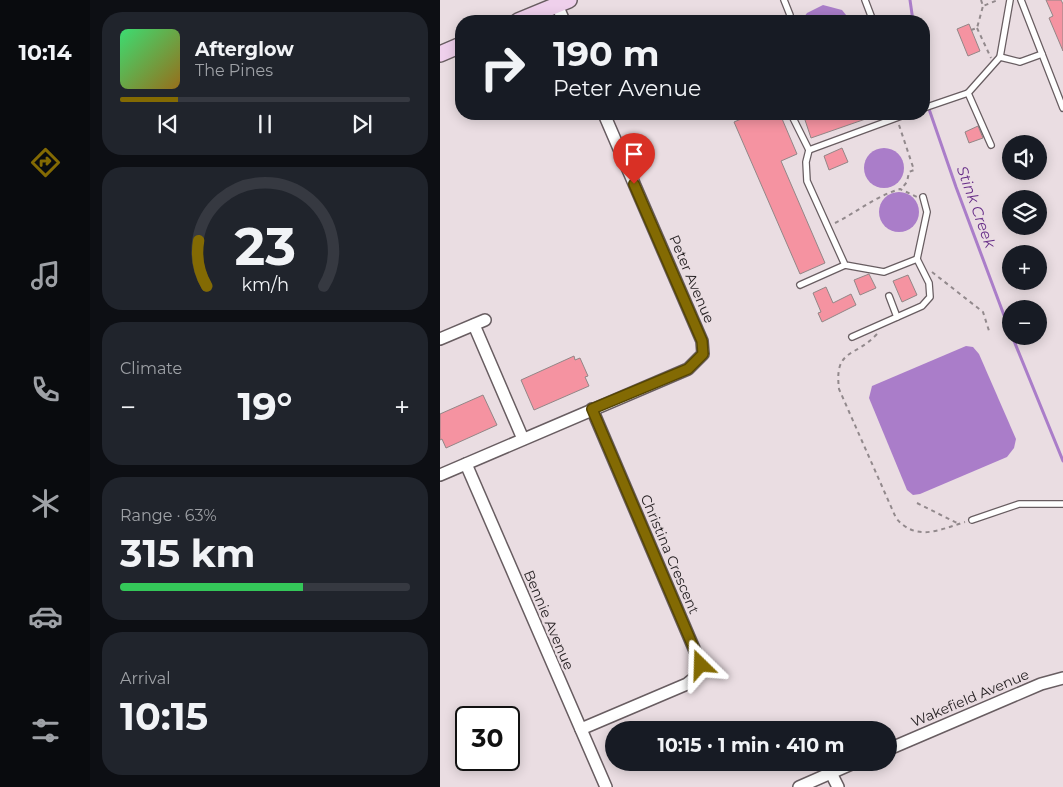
<!DOCTYPE html>
<html lang="en">
<head>
<meta charset="utf-8">
<style>
	body { margin:0; font-family:Montserrat,sans-serif; background:#20242c; color:#f1f3f6; height:100vh; display:flex; flex-direction:column; font-size:19px; white-space:nowrap }
	* { box-sizing:border-box; margin:0 }
	p { font-size:16px; color:#9ea1a6 }
	.icon { flex:none; width:28px; height:28px; fill:none; stroke:currentColor; stroke-width:2; stroke-linecap:round; stroke-linejoin:round }
	.map { position:relative; flex:1; overflow:hidden }
	.sheet { display:flex; flex-direction:column; gap:12px; padding:12px; background:#0d0f14; width:350px }
	.sheet>* { flex:none }
	.guide { position:absolute; left:15px; top:15px; width:475px; height:105px; border-radius:20px; box-shadow:0 2px 12px #0003; background:#171b24; color:#f1f3f6; overflow:hidden }
	.controls { position:absolute; left:562px; top:135px; display:grid; gap:10px }
	.controls a { display:grid; place-items:center; width:45px; height:45px; border-radius:50%; background:#171b24; box-shadow:0 2px 12px #0003; font-size:25px }
	.speed { position:absolute; left:15px; top:706px; display:flex; gap:10px; font-size:25px; font-weight:700; text-align:center }
	.speed>* { display:grid; place-content:center; width:65px; height:65px; border-radius:50%; background:#171b24; box-shadow:0 2px 12px #0003; line-height:1 }
	.speed .limit { border:2px solid #111; border-radius:8px; background:#fff; color:#111 }
	.pin { position:absolute; display:grid; place-items:center; width:42px; height:42px; color:#fff; margin:-51px -21px; border-radius:50% 50% 50% 0; rotate:-45deg; box-shadow:0 0 5px #0007 }
	.pin .icon { rotate:45deg }
	.me { position:absolute; width:55px; margin:-28px; rotate:338deg; stroke-linejoin:round; filter:drop-shadow(0 0 4px #0008) }
	.turn { display:flex; align-items:center; gap:18px; height:105px; padding:0 15px; font-size:22px }
	.turn .icon { width:65px; height:65px; stroke-width:2.5 }
	.turn b { display:block; font-size:35px; line-height:42px }
	.big { font-size:38px; font-weight:700; line-height:1.1 }
	.sheet .tile { flex:1; display:flex; flex-direction:column; justify-content:center; gap:8px; min-width:0; padding:0 18px; border-radius:20px; background:#20242c }
	.sheet .dial { align-items:center; gap:0 }
	.dial svg { height:130px; overflow:visible; fill:none; stroke:#363941; stroke-width:7; stroke-linecap:round; text-anchor:middle }
	.dial text { fill:#f1f3f6; stroke:none }
	.song { display:flex; align-items:center; gap:15px }
	.cover { width:60px; height:60px; border-radius:8px; background:linear-gradient(135deg,hsl(140 70% 55%),hsl(40 70% 35%)) }
	.played { height:5px; border-radius:2px; background:linear-gradient(90deg,#836a03 20%,#363941 20%) }
	.keys { display:flex; justify-content:space-around; direction:ltr }
	.heat { display:flex; justify-content:space-between; align-items:center; font-size:28px; direction:ltr }
	.charge { height:8px; border-radius:4px; background:linear-gradient(90deg,#34c759 63%,#363941 0) }
	.trip { position:absolute; left:165px; top:721px; width:292px; height:50px; border-radius:25px; background:#171b24; box-shadow:0 2px 12px #0003; font-weight:700; line-height:50px; text-align:center }
	main { display:flex; flex:1; min-height:0 }
	.tab-bar { display:flex; flex-direction:column; width:90px; justify-content:space-around; align-items:center; background:#090b0e; color:#9ea1a6 }
	.tab-bar .icon { width:35px; height:35px }
	.tab-bar .selected { color:#836a03 }
	.tab-bar b { font-size:22px; color:#f1f3f6 }
	.map>svg:first-child { display:block }
	.water { fill:#aa7dc9 }
	.lines { fill:none; stroke-linecap:round; stroke-linejoin:round }
	.stream { stroke:#aa7dc9; stroke-width:3 }
	.building { fill:#f593a1; stroke:#938687 }
	.lane-casing { stroke:#685d61; stroke-width:8 }
	.street-casing { stroke:#685d61; stroke-width:14 }
	.secondary-casing { stroke:#685d61; stroke-width:18 }
	.path { stroke:#92898c; stroke-width:2; stroke-dasharray:4 4; stroke-linecap:butt }
	.lane { stroke:#fff; stroke-width:5.5 }
	.street { stroke:#fff; stroke-width:11 }
	.secondary { stroke:#efd0ec; stroke-width:15 }
	.route-casing { stroke:#554502; stroke-width:12 }
	.route { stroke:#836a03; stroke-width:9 }
	.labels { text-anchor:middle; stroke-width:4.5; stroke-linejoin:round; paint-order:stroke }
	.street-label { font-size:14px; fill:#272224; stroke:#eadde2 }
	.water-label { font-size:15px; font-style:italic; fill:#672e88; stroke:#eadde2 }
</style>
</head>
<body>
<main>
<nav class="tab-bar">
<b>10:14</b>
<svg class="icon selected" aria-label="directions" viewBox="0 0 24 24"><path d="M12 3l9 9-9 9-9-9zM9 14v-3h6M13 9l2 2-2 2"/></svg>
<svg class="icon" aria-label="music" viewBox="0 0 24 24"><path d="M9 18V5l10-2v13"/><circle cx="6" cy="18" r="3"/><circle cx="16" cy="16" r="3"/></svg>
<svg class="icon" aria-label="phone" viewBox="0 0 24 24"><path d="M5 4h4l2 5-3 2q2 4 5 5l2-3 5 2v4C11 20 4 13 5 4z"/></svg>
<svg class="icon" aria-label="climate" viewBox="0 0 24 24"><path d="M12 3v18M4 7l16 10M4 17L20 7"/></svg>
<svg class="icon" aria-label="car" viewBox="0 0 24 24"><path d="M5 17H2v-5l4-1 3-4h7l3 4 3 1v5h-3M9 17h6M6 11h13"/><circle cx="7" cy="17" r="2"/><circle cx="17" cy="17" r="2"/></svg>
<svg class="icon" aria-label="filters" viewBox="0 0 24 24"><path d="M4 7h16M4 17h16"/><circle cx="9" cy="7" r="2"/><circle cx="15" cy="17" r="2"/></svg>
</nav>
<section class="sheet">
<div class="tile">
<div class="song"><i class="cover"></i><div><b>Afterglow</b><p>The Pines</p></div></div>
<div class="played"></div>
<div class="keys"><svg class="icon" aria-label="previous" viewBox="0 0 24 24"><path d="M18 5L8 12l10 7zM5 5v14"/></svg><svg class="icon" aria-label="pause" viewBox="0 0 24 24"><path d="M8 5v14M16 5v14"/></svg><svg class="icon" aria-label="next" viewBox="0 0 24 24"><path d="M6 5l10 7-10 7zM19 5v14"/></svg></div>
</div>
<div class="tile dial"><svg viewBox="0 0 100 80">
<path d="M14 69A42 42 0 1 1 86 69"/>
<path d="M14 69A42 42 0 0 1 9 41" stroke="#836a03"/>
<text x="50" y="56" font-size="32" font-weight="700">23</text>
<text x="50" y="72" font-size="11">km/h</text>
</svg></div>
<div class="tile"><p>Climate</p>
<div class="heat"><a>−</a><b class="big">19°</b><a>+</a></div>
</div>
<div class="tile"><p>Range · 63%</p><b class="big">315 km</b><div class="charge"></div></div>
<div class="tile"><p>Arrival</p><b class="big">10:15</b></div>
</section>
<div class="map">
<svg width="623" height="787" viewBox="0 0 623 787">
	<rect width="100%" height="100%" fill="#eadde2"/>
	<g class="water">
		<path d="M383,5l19,5 9,11h-50l6,-8z"/>
		<circle cx="444" cy="168" r="20"/>
		<circle cx="459" cy="212" r="20"/>
		<path d="M526,346l7,1 6,7 37,85 -2,9 -7,9 -87,37 -7,1 -6,-5 -38,-92 3,-12z"/>
	</g>
	<g class="lines">
		<g class="stream">
			<path d="M470,0l3,21"/>
			<path d="M484,86l5,23 27,78 55,147"/>
			<path d="M572,336l51,125"/>
		</g>
	</g>
	<g class="building">
		<path d="M606,0h15l2,4v47l-14,-33 4,-2z"/>
		<path d="M529,24l11,27 -12,5 -11,-27z"/>
		<path d="M313,114h27l17,40 -16,7 44,102 -25,11 -66,-152z"/>
		<path d="M363,114h74v1l-66,23z"/>
		<path d="M538,126l5,12 -14,5 -4,-11z"/>
		<path d="M402,148l6,14 -19,8 -5,-14z"/>
		<path d="M429,274l7,14 -16,7 -6,-15z"/>
		<path d="M468,275l9,20 -15,7 -9,-21z"/>
		<path d="M386,287l7,16 18,-9 5,11 -34,17 -4,-9 3,-1 -8,-19z"/>
		<path d="M134,356l1,4 5,-2 8,18 -3,1 4,9 -55,24 -13,-30z"/>
		<path d="M43,395l14,30 -51,23 -4,-9 -2,1v-26z"/>
	</g>
	<g class="lines">
		<defs>
			<g id="lane">
				<path d="M344,0l6,15 -3,6"/>
				<path d="M425,0l8,21"/>
				<path d="M581,0l42,108"/>
				<path d="M560,57l20,5 22,-8"/>
				<path d="M528,93l23,52"/>
				<path d="M484,108l44,-15 32,-36 10,-57"/>
				<path d="M351,114l18,36 98,-36"/>
				<path d="M369,150l-3,12 1,19 38,84 39,7 33,-13 12,24 1,14 -8,9 -70,31"/>
				<path d="M477,259l10,-47 -4,-15"/>
				<path d="M360,285l45,-20"/>
				<path d="M449,296l8,21"/>
				<path d="M532,520l47,-16h44"/>
			</g>
			<g id="street">
				<path d="M117,5l7,16"/>
				<path d="M34,325l49,114"/>
				<path d="M0,339l45,-19"/>
				<path d="M26,464l140,323"/>
				<path d="M0,475l248,-106 15,-15 -1,-13 -98,-227"/>
				<path d="M141,729l106,-45 11,-9 3,-10 -109,-256"/>
				<path d="M449,749l152,-65 22,-6"/>
				<path d="M391,773l7,14"/>
				<path d="M359,787l57,-25"/>
			</g>
			<g id="secondary">
				<path d="M78,21l51,-21"/>
				<path d="M0,54l21,-9"/>
			</g>
		</defs>
		<use href="#lane" class="lane-casing"/>
		<use href="#street" class="street-casing"/>
		<use href="#secondary" class="secondary-casing"/>
		<g class="path">
			<path d="M541,0l2,6 15,-6"/>
			<path d="M537,28l14,30"/>
			<path d="M531,30l6,-2 6,-22"/>
			<path d="M459,125l15,45 -5,2 -2,10 -6,7"/>
			<path d="M395,223c22,-11 41,-27 65,-34l17,8"/>
			<path d="M492,272l51,40 7,22"/>
			<path d="M437,334c-22,24 -43,14 -38,55l57,129c20,24 43,12 69,4"/>
			<path d="M477,503l42,21"/>
		</g>
		<use href="#lane" class="lane"/>
		<use href="#street" class="street"/>
		<use href="#secondary" class="secondary"/>
	</g>
	<g class="lines">
		<defs>
			<path id="route" d="M194,184l68,157 1,13 -15,15 -96,40 109,256"/>
		</defs>
		<use href="#route" class="route-casing"/>
		<use href="#route" class="route"/>
	</g>
	<g class="labels">
		<g class="street-label">
			<text transform="translate(252 279) rotate(67)" y="5">Peter Avenue</text>
			<text transform="translate(230 554) rotate(67)" y="5">Christina Crescent</text>
			<text transform="translate(109 620) rotate(67)" y="5">Bennie Avenue</text>
			<text transform="translate(530 698) rotate(-23)" y="5">Wakefield Avenue</text>
		</g>
		<g class="water-label">
			<text transform="translate(536 207) rotate(70)" y="5">Stink Creek</text>
		</g>
	</g>
</svg>
<div class="controls">
<a><svg class="icon" aria-label="sound" viewBox="0 0 24 24"><path d="M4 9h4l5-4v14l-5-4H4zM17 9q2 3 0 6"/></svg></a>
<a><svg class="icon" aria-label="layers" viewBox="0 0 24 24"><path d="M12 4l9 5-9 5-9-5zM3 14l9 5 9-5"/></svg></a>
<a>+</a>
<a>−</a>
</div>
<div class="speed"><div class="limit">30</div></div>
<div class="pin" style="left:194px;top:184px;background:#d93025"><svg class="icon" aria-label="arrive" viewBox="0 0 24 24"><path d="M6 21V4h12l-3 4 3 4H6"/></svg></div>
<svg class="me" style="left:261px;top:665px" viewBox="-20 -20 40 40"><path d="M0-17L14 15 0 8-14 15z" fill="#836a03" stroke="#fff" stroke-width="4"/></svg>
<div class="trip">10:15 · 1 min · 410 m</div>
<div class="guide">
<div class="turn"><svg class="icon" aria-label="right" viewBox="0 0 24 24"><path d="M7 20v-9h11M14 6l5 5-5 5"/></svg><div><b>190 m</b>Peter Avenue</div></div>
</div>
</div>
</main>
</body>
</html>
